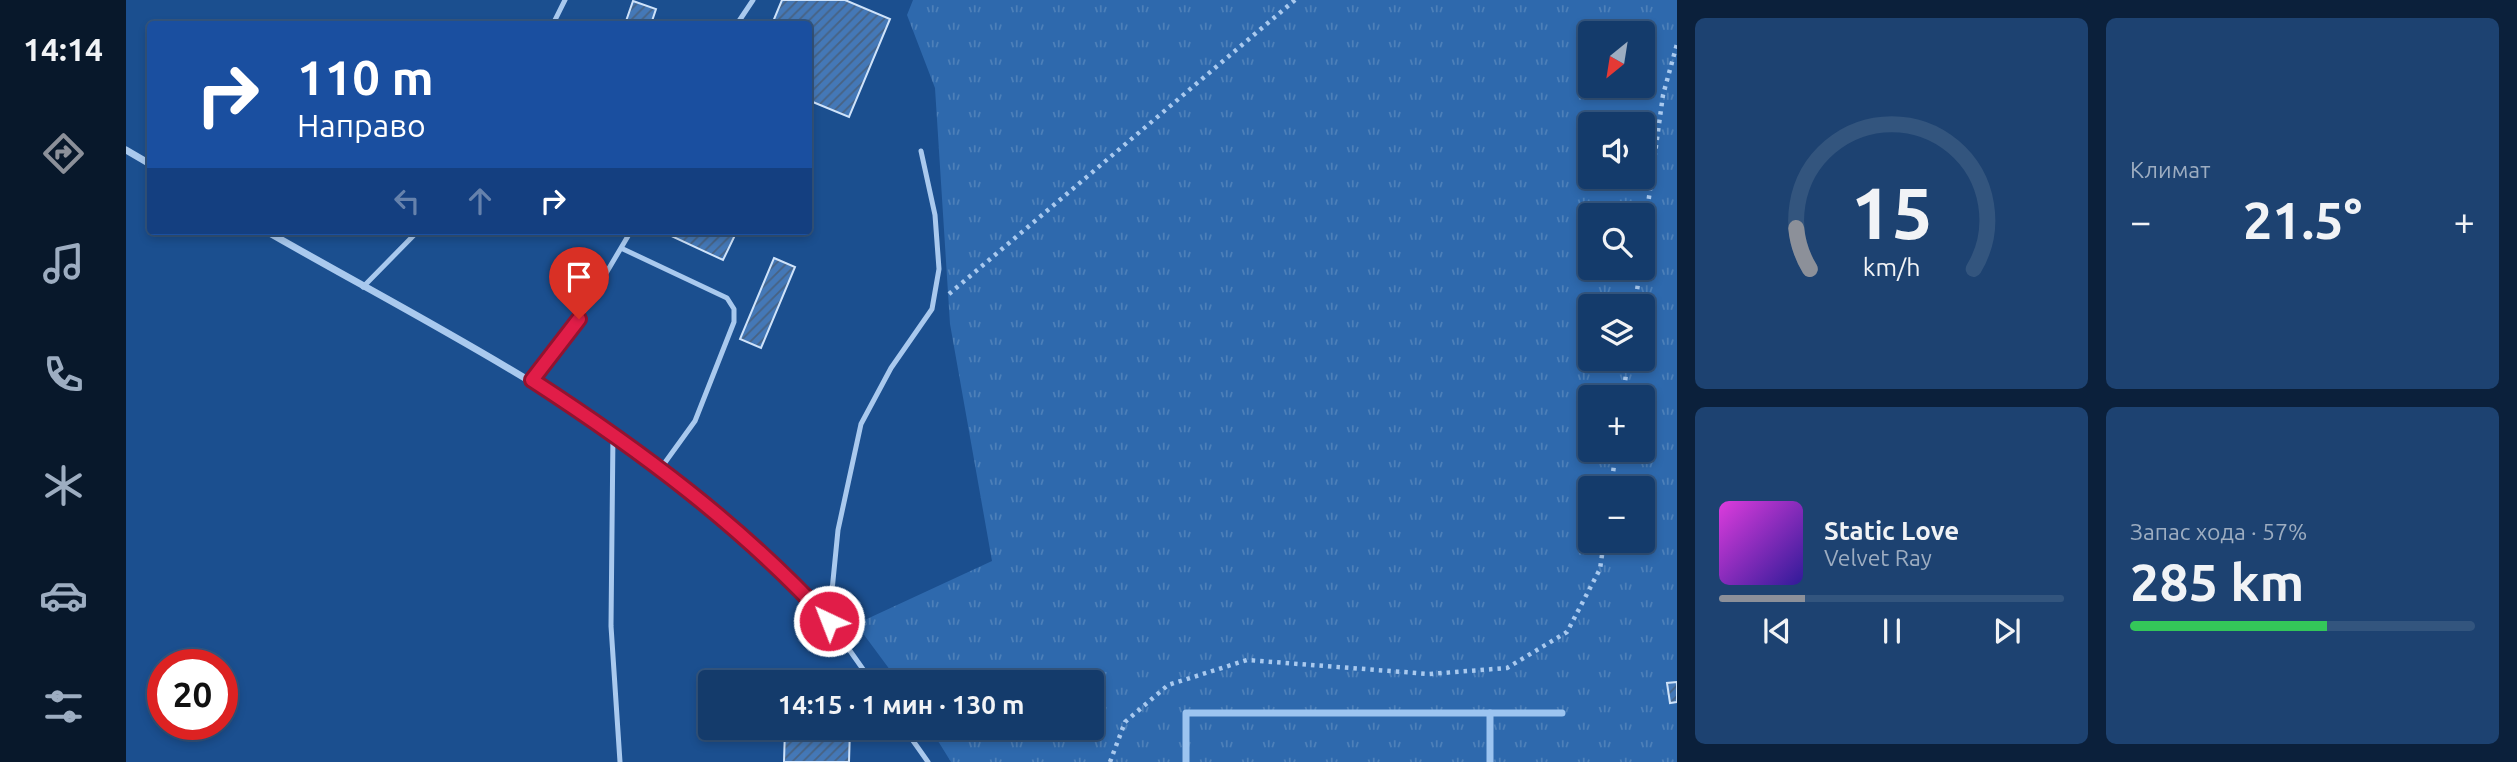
<!DOCTYPE html>
<html lang="ru">
<head>
<meta charset="utf-8">
<style>
	body { margin:0; font-family:Ubuntu,sans-serif; background:#1d4271; color:#f1f3f6; height:100vh; display:flex; flex-direction:column; font-size:26px; white-space:nowrap }
	* { box-sizing:border-box; margin:0 }
	p { font-size:23px; color:#9dadc1 }
	.icon { flex:none; width:38px; height:38px; fill:none; stroke:currentColor; stroke-width:2; stroke-linecap:round; stroke-linejoin:round }
	.map { position:relative; flex:1; overflow:hidden }
	.drawer { display:flex; flex-direction:column; gap:18px; padding:18px; background:#0b203b; width:840px }
	.drawer>* { flex:none }
	.top-card { position:absolute; left:21px; top:21px; width:665px; height:214px; border-radius:7px; box-shadow:0 4px 10px #0003,0 0 0 2px #33557e; background:#1a4fa0; color:#fff; overflow:hidden }
	.needle { width:46px; rotate:210deg }
	.fabs { position:absolute; left:1452px; top:21px; display:grid; gap:14px }
	.fabs a { display:grid; place-items:center; width:77px; height:77px; border-radius:7px; background:#143b6b; box-shadow:0 4px 10px #0003,0 0 0 2px #33557e; font-size:35px }
	.speed { position:absolute; left:21px; top:649px; display:flex; gap:14px; font-size:35px; font-weight:700; text-align:center }
	.speed>* { display:grid; place-content:center; width:91px; height:91px; border-radius:50%; background:#143b6b; box-shadow:0 4px 10px #0003,0 0 0 2px #33557e; line-height:1 }
	.speed .limit { border:10px solid #d22; background:#fff; color:#111 }
	.pin { position:absolute; display:grid; place-items:center; width:60px; height:60px; color:#fff; margin:-72px -30px; border-radius:50% 50% 50% 0; rotate:-45deg; box-shadow:0 0 7px #0007 }
	.pin .icon { rotate:45deg }
	.me { position:absolute; width:77px; margin:-38px; rotate:317deg; stroke-linejoin:round; filter:drop-shadow(0 0 5px #0008) }
	.turn { display:flex; align-items:center; gap:24px; height:147px; padding:0 35px; font-size:32px }
	.turn .icon { width:91px; height:91px; stroke-width:2.5 }
	.turn b { display:block; font-size:49px; line-height:60px }
	.lanes { display:flex; align-items:center; height:66px; padding:0 35px; background:#0003; justify-content:center; gap:35px; direction:ltr }
	.lanes .off { opacity:.35 }
	.big { font-size:52px; font-weight:600; line-height:1.1 }
	.drawer .widget { flex:1; display:flex; flex-direction:column; justify-content:center; gap:10px; min-width:0; padding:0 24px; border-radius:10px; background:#1d4271 }
	.drawer .dial { align-items:center; gap:0 }
	.dial svg { height:182px; overflow:visible; fill:none; stroke:#33557e; stroke-width:7; stroke-linecap:round; text-anchor:middle }
	.dial text { fill:#f1f3f6; stroke:none }
	.song { display:flex; align-items:center; gap:21px }
	.cover { width:84px; height:84px; border-radius:10px; background:linear-gradient(135deg,hsl(300 70% 55%),hsl(250 70% 35%)) }
	.played { height:7px; border-radius:4px; background:linear-gradient(90deg,#8c9099 25%,#33557e 25%) }
	.keys { display:flex; justify-content:space-around; direction:ltr }
	.heat { display:flex; justify-content:space-between; align-items:center; font-size:38px; direction:ltr }
	.charge { height:10px; border-radius:5px; background:linear-gradient(90deg,#34c759 57%,#33557e 0) }
	.drawer .tiles { flex:1; display:grid; gap:18px; grid-template-columns:repeat(2,1fr) }
	.trip { position:absolute; left:572px; top:670px; width:406px; height:70px; border-radius:7px; background:#143b6b; box-shadow:0 4px 10px #0003,0 0 0 2px #33557e; font-weight:600; line-height:70px; text-align:center }
	main { display:flex; flex:1; min-height:0 }
	.tabs { display:flex; flex-direction:column; width:126px; justify-content:space-around; align-items:center; background:#08182b; color:#9dadc1 }
	.tabs .icon { width:49px; height:49px }
	.tabs .active { color:#8c9099 }
	.tabs b { font-size:32px; color:#f1f3f6 }
	.map>svg:first-child { display:block }
	.grass { fill:url(#grass-tufts); fill-rule:evenodd }
	.lines { fill:none; stroke-linecap:round; stroke-linejoin:round }
	.stream { stroke:#9cc4f0; stroke-width:7 }
	.building { fill:url(#building-hatch); stroke:#cfe3fa; stroke-width:2 }
	.path { stroke:#a9c9ee; stroke-width:4.5; stroke-dasharray:3.5 5; stroke-linecap:butt }
	.lane { stroke:#a9c9ee; stroke-width:5 }
	.street { stroke:#a9c9ee; stroke-width:7 }
	.route-casing { stroke:#92132f; stroke-width:18 }
	.route { stroke:#e11d48; stroke-width:12 }
</style>
</head>
<body>
<main>
<nav class="tabs">
<b>14:14</b>
<svg class="icon active" aria-label="directions" viewBox="0 0 24 24"><path d="M12 3l9 9-9 9-9-9zM9 14v-3h6M13 9l2 2-2 2"/></svg>
<svg class="icon" aria-label="music" viewBox="0 0 24 24"><path d="M9 18V5l10-2v13"/><circle cx="6" cy="18" r="3"/><circle cx="16" cy="16" r="3"/></svg>
<svg class="icon" aria-label="phone" viewBox="0 0 24 24"><path d="M5 4h4l2 5-3 2q2 4 5 5l2-3 5 2v4C11 20 4 13 5 4z"/></svg>
<svg class="icon" aria-label="climate" viewBox="0 0 24 24"><path d="M12 3v18M4 7l16 10M4 17L20 7"/></svg>
<svg class="icon" aria-label="car" viewBox="0 0 24 24"><path d="M5 17H2v-5l4-1 3-4h7l3 4 3 1v5h-3M9 17h6M6 11h13"/><circle cx="7" cy="17" r="2"/><circle cx="17" cy="17" r="2"/></svg>
<svg class="icon" aria-label="filters" viewBox="0 0 24 24"><path d="M4 7h16M4 17h16"/><circle cx="9" cy="7" r="2"/><circle cx="15" cy="17" r="2"/></svg>
</nav>
<div class="map">
<svg width="1551" height="762" viewBox="0 0 1551 762">
	<defs>
		<pattern id="grass-tufts" width="24" height="20" patternUnits="userSpaceOnUse" patternTransform="scale(1.75)"><rect width="24" height="20" fill="#2e69ad"/><path d="M3 7l-1-3M5 7V3M7 7l1-3M15 17l-1-3M17 17v-4M19 17l1-3" fill="none" stroke="#4d80b9"/></pattern>
		<pattern id="building-hatch" width="6" height="6" patternUnits="userSpaceOnUse" patternTransform="scale(1.75)"><rect width="6" height="6" fill="#4478b7"/><path d="M-1 1l2-2M0 6l6-6M5 7l2-2" fill="none" stroke="#486282"/></pattern>
	</defs>
	<rect width="100%" height="100%" fill="#1b4f8f"/>
	<path class="grass" d="M787,0h764v762h-726l-21,-34h162v-46h-193l-43,-58 136,-63 -42,-237 -15,-236 -28,-73zM1465,33h52v53h-52zM1465,124h52v53h-52zM1465,215h52v53h-52zM1465,306h52v53h-52zM1465,397h52v53h-52zM1465,488h52v53h-52z"/>
	<g class="lines">
		<g class="stream">
			<path d="M1060,762v-49h376"/>
			<path d="M1364,762v-49"/>
		</g>
	</g>
	<g class="building">
		<path d="M656,0h63l45,19 -41,98 -41,-17v-76h-36z"/>
		<path d="M507,1l23,8 -5,15h-26z"/>
		<path d="M542,231h69l-14,29 -56,-26z"/>
		<path d="M648,258l21,9 -34,81 -21,-9z"/>
		<path d="M1551,682v20l-7,1 -3,-20z"/>
		<path d="M659,728h65l-1,34h-65z"/>
	</g>
	<g class="lines">
		<g class="path">
			<path d="M1517,241l20,-146 14,-51"/>
			<path d="M823,294l346,-294"/>
			<path d="M1509,306l5,-38"/>
			<path d="M1497,397l5,-38"/>
			<path d="M1485,488l5,-38"/>
			<path d="M984,762l15,-40 43,-37 79,-25 182,14 78,-6 60,-36 33,-63 4,-28"/>
		</g>
		<g class="lane">
			<path d="M427,24l12,-24"/>
			<path d="M611,24l16,-24"/>
			<path d="M497,249l104,49 7,11v13l-39,99 -34,47"/>
			<path d="M237,287l55,-56"/>
			<path d="M406,380l47,-61 52,-88"/>
			<path d="M487,433l-2,193 9,136"/>
			<path d="M574,500l89,78 40,43 43,61"/>
			<path d="M703,621l9,-91 23,-106 30,-56 41,-59 7,-40 -4,-54 -14,-64"/>
			<path d="M778,728l24,34"/>
		</g>
		<g class="street">
			<path d="M0,150l24,14"/>
			<path d="M140,231c148,85 301,160 434,269"/>
		</g>
	</g>
	<g class="lines">
		<defs>
			<path id="route" d="M453,319l-47,61c108,70 210,146 297,241"/>
		</defs>
		<use href="#route" class="route-casing"/>
		<use href="#route" class="route"/>
	</g>
</svg>
<div class="fabs">
<a><svg class="needle" viewBox="-14 -14 28 28"><path d="M0-13l5 13h-10z" fill="#e53935"/><path d="M0 13l5-13h-10z" fill="#9dadc1"/></svg></a>
<a><svg class="icon" aria-label="sound" viewBox="0 0 24 24"><path d="M4 9h4l5-4v14l-5-4H4zM17 9q2 3 0 6"/></svg></a>
<a><svg class="icon" aria-label="search" viewBox="0 0 24 24"><circle cx="10" cy="10" r="6"/><path d="M15 15l6 6"/></svg></a>
<a><svg class="icon" aria-label="layers" viewBox="0 0 24 24"><path d="M12 4l9 5-9 5-9-5zM3 14l9 5 9-5"/></svg></a>
<a>+</a>
<a>−</a>
</div>
<div class="speed"><div class="limit">20</div></div>
<div class="pin" style="left:453px;top:319px;background:#d93025"><svg class="icon" aria-label="arrive" viewBox="0 0 24 24"><path d="M6 21V4h12l-3 4 3 4H6"/></svg></div>
<svg class="me" style="left:703px;top:621px" viewBox="-20 -20 40 40"><circle r="17" fill="#e11d48" stroke="#fff" stroke-width="3"/><path d="M0-11L8 9 0 5-8 9z" fill="#fff"/></svg>
<div class="trip">14:15 · 1 мин · 130 m</div>
<div class="top-card">
<div class="turn"><svg class="icon" aria-label="right" viewBox="0 0 24 24"><path d="M7 20v-9h11M14 6l5 5-5 5"/></svg><div><b>110 m</b>Направо</div></div>
<div class="lanes"><svg class="icon off" aria-label="left" viewBox="0 0 24 24"><path d="M17 20v-9H6M10 6l-5 5 5 5"/></svg><svg class="icon off" aria-label="ahead" viewBox="0 0 24 24"><path d="M12 20V5M6 11l6-6 6 6"/></svg><svg class="icon" aria-label="right" viewBox="0 0 24 24"><path d="M7 20v-9h11M14 6l5 5-5 5"/></svg></div>
</div>
</div>
<section class="drawer">
<div class="tiles">
<div class="widget dial"><svg viewBox="0 0 100 80">
<path d="M14 69A42 42 0 1 1 86 69"/>
<path d="M14 69A42 42 0 0 1 8 51" stroke="#8c9099"/>
<text x="50" y="56" font-size="32" font-weight="700">15</text>
<text x="50" y="72" font-size="11">km/h</text>
</svg></div>
<div class="widget"><p>Климат</p>
<div class="heat"><a>−</a><b class="big">21.5°</b><a>+</a></div>
</div>
<div class="widget">
<div class="song"><i class="cover"></i><div><b>Static Love</b><p>Velvet Ray</p></div></div>
<div class="played"></div>
<div class="keys"><svg class="icon" aria-label="previous" viewBox="0 0 24 24"><path d="M18 5L8 12l10 7zM5 5v14"/></svg><svg class="icon" aria-label="pause" viewBox="0 0 24 24"><path d="M8 5v14M16 5v14"/></svg><svg class="icon" aria-label="next" viewBox="0 0 24 24"><path d="M6 5l10 7-10 7zM19 5v14"/></svg></div>
</div>
<div class="widget"><p>Запас хода · 57%</p><b class="big">285 km</b><div class="charge"></div></div>
</div>
</section>
</main>
</body>
</html>
